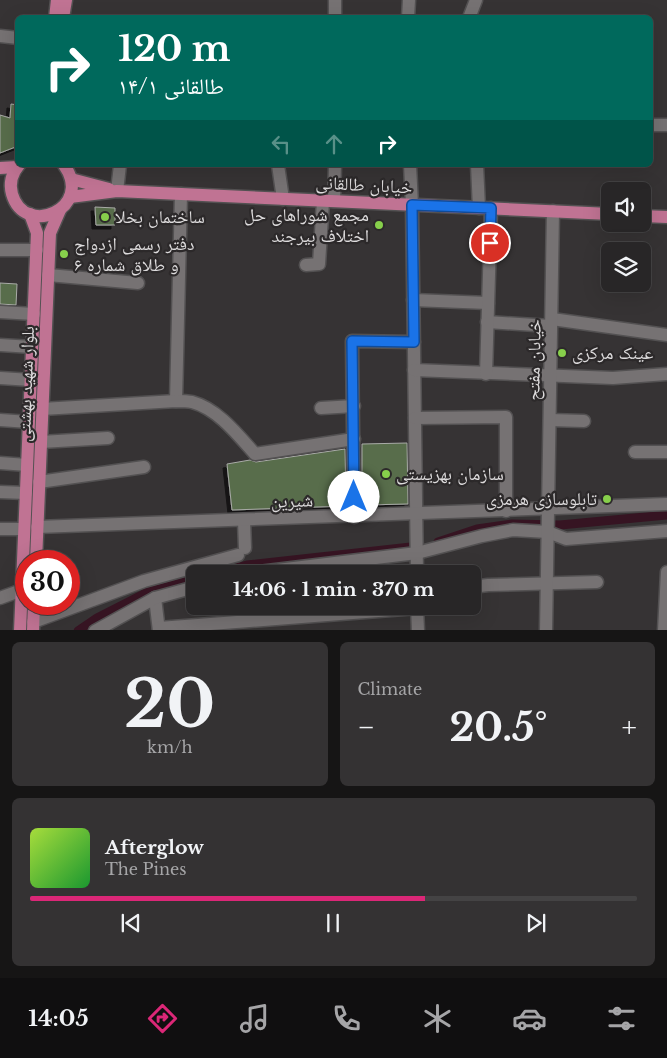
<!DOCTYPE html>
<html lang="en">
<head>
<meta charset="utf-8">
<style>
	body { margin:0; font-family:"Libre Baskerville","Noto Naskh Arabic",serif; background:#343233; color:#f1f3f6; height:100vh; display:flex; flex-direction:column; font-size:19px; white-space:nowrap }
	* { box-sizing:border-box; margin:0 }
	p { font-size:16px; color:#a5a5a7 }
	.icon { flex:none; width:28px; height:28px; fill:none; stroke:currentColor; stroke-width:2; stroke-linecap:round; stroke-linejoin:round }
	.map { position:relative; height:630px; overflow:hidden }
	.drawer { display:flex; flex-direction:column; gap:12px; padding:12px; background:#161515; flex:1 }
	.drawer>* { flex:none }
	.hud { position:absolute; left:15px; top:15px; width:638px; height:152px; border-radius:8px; box-shadow:0 5px 20px #0002,0 0 0 1px #444344; background:#00695c; color:#fff; overflow:hidden }
	.buttons { position:absolute; left:601px; top:182px; display:grid; gap:10px }
	.buttons a { display:grid; place-items:center; width:50px; height:50px; border-radius:8px; background:#282627; box-shadow:0 5px 20px #0002,0 0 0 1px #444344; font-size:25px }
	.speed { position:absolute; left:15px; top:550px; display:flex; gap:10px; font-size:25px; font-weight:700; text-align:center }
	.speed>* { display:grid; place-content:center; width:65px; height:65px; border-radius:50%; background:#282627; box-shadow:0 5px 20px #0002,0 0 0 1px #444344; line-height:1 }
	.speed .limit { border:8px solid #d22; background:#fff; color:#111 }
	.pin { position:absolute; display:grid; place-items:center; width:42px; height:42px; color:#fff; margin:-21px; border:2px solid #fff; border-radius:50%; box-shadow:0 1px 5px #0007 }
	.me { position:absolute; width:55px; margin:-28px; rotate:0deg; stroke-linejoin:round; filter:drop-shadow(0 0 4px #0008) }
	.turn { display:flex; align-items:center; gap:18px; height:105px; padding:0 20px; font-size:22px }
	.turn .icon { width:65px; height:65px; stroke-width:2.5 }
	.turn b { display:block; font-size:35px; line-height:42px }
	.lanes { display:flex; align-items:center; height:48px; padding:0 20px; background:#0003; justify-content:center; gap:25px; direction:ltr }
	.lanes .off { opacity:.35 }
	.big { font-size:38px; font-weight:700; line-height:1.1 }
	.drawer .card { flex:1; display:flex; flex-direction:column; justify-content:center; gap:8px; min-width:0; padding:0 18px; border-radius:8px; background:#343233 }
	.drawer .dial { align-items:center; gap:0 }
	.dial b { font-size:65px; line-height:1 }
	.song { display:flex; align-items:center; gap:15px }
	.cover { width:60px; height:60px; border-radius:8px; background:linear-gradient(135deg,hsl(80 70% 55%),hsl(130 70% 35%)) }
	.played { height:5px; border-radius:2px; background:linear-gradient(90deg,#db2777 65%,#444344 65%) }
	.keys { display:flex; justify-content:space-around; direction:ltr }
	.heat { display:flex; justify-content:space-between; align-items:center; font-size:28px; direction:ltr }
	.drawer .tiles { flex:1; display:grid; gap:12px; grid-template-columns:1fr 1fr }
	.card:last-child { grid-column:span 2 }
	.trip { position:absolute; left:186px; top:565px; width:295px; height:50px; border-radius:8px; background:#282627; box-shadow:0 5px 20px #0002,0 0 0 1px #444344; font-weight:700; line-height:50px; text-align:center }
	.tabs { display:flex; height:80px; justify-content:space-around; align-items:center; background:#100f10; color:#a5a5a7 }
	.tabs .icon { width:35px; height:35px }
	.tabs .on { color:#db2777 }
	.tabs b { font-size:22px; color:#f1f3f6 }
	.map>svg:first-child { display:block }
	.lines { fill:none; stroke-linecap:round; stroke-linejoin:round }
	.canal { stroke:#361422; stroke-width:9 }
	.building { fill:#586d4b; stroke:#a9aba7; filter:url(#shadow) }
	.minor-casing { stroke:#535152; stroke-width:15 }
	.major-casing { stroke:#535152; stroke-width:15 }
	.minor { stroke:#767273; stroke-width:12 }
	.major { stroke:#c07393; stroke-width:12 }
	.route-casing { stroke:#114b97; stroke-width:12 }
	.route { stroke:#1a73e8; stroke-width:9 }
	.poi-dot { fill:#87cf4b; stroke:#2c292a; stroke-width:2 }
	.labels { text-anchor:middle; stroke-width:4.5; stroke-linejoin:round; paint-order:stroke }
	.street-label { font-size:18px; fill:#dddbdc; stroke:#2c292a }
	.poi-label { font-size:18px; fill:#dddbdc; stroke:#2c292a; text-anchor:start }
</style>
</head>
<body>
<div class="map">
<svg width="667" height="631" viewBox="0 0 667 631">
	<defs>
		<filter id="shadow"><feDropShadow dx="-4" dy="4" stdDeviation="0" flood-color="#0009"/></filter>
	</defs>
	<rect width="100%" height="100%" fill="#363334"/>
	<g class="lines">
		<g class="canal">
			<path d="M438,542l39,-13 35,-5 48,1 107,-10"/>
			<path d="M215,574l32,-9 173,-19"/>
			<path d="M78,631l19,-13 51,-26 47,-13"/>
		</g>
	</g>
	<g class="building">
		<path d="M11,104l7,1v41l-18,7v-38l10,3z"/>
		<path d="M95,207l20,1v17h-19z"/>
		<path d="M0,283l17,1 -1,21 -16,-1z"/>
		<path d="M407,443l1,61 -46,1v-61z"/>
		<path d="M345,449l1,57 -114,4 -5,-46 23,-4 6,2z"/>
	</g>
	<g class="lines">
		<defs>
			<g id="minor">
				<path d="M335,18v-18"/>
				<path d="M408,18l1,-18"/>
				<path d="M469,18l7,-18"/>
				<path d="M0,36l18,2"/>
				<path d="M650,125h17"/>
				<path d="M278,165l5,34"/>
				<path d="M410,165l2,40 5,369"/>
				<path d="M477,165l2,43"/>
				<path d="M117,191l3,-26"/>
				<path d="M334,201l1,-36"/>
				<path d="M0,250h37"/>
				<path d="M306,265l13,-1 4,-63"/>
				<path d="M48,275l90,8"/>
				<path d="M413,300l75,3"/>
				<path d="M0,312l34,2"/>
				<path d="M552,319l115,16"/>
				<path d="M487,322l64,4"/>
				<path d="M0,345l32,2"/>
				<path d="M414,370l199,8 54,-4"/>
				<path d="M486,374l5,-166"/>
				<path d="M0,378l31,2"/>
				<path d="M176,401l5,-207"/>
				<path d="M321,408l33,-2"/>
				<path d="M42,409l134,-8c5,0 11,0 16,1 26,7 46,33 63,52l99,-15"/>
				<path d="M415,418l91,-1v94"/>
				<path d="M0,420l29,2"/>
				<path d="M550,420l34,1"/>
				<path d="M41,442l67,-4"/>
				<path d="M635,452h32"/>
				<path d="M0,463l27,2"/>
				<path d="M39,482l105,-15"/>
				<path d="M0,492l26,1"/>
				<path d="M354,517l-2,-176 62,1"/>
				<path d="M244,521l1,27"/>
				<path d="M37,527l630,-23"/>
				<path d="M0,529h24"/>
				<path d="M243,574l174,-21 65,-17 31,-6 35,2 18,7 101,-8"/>
				<path d="M472,587l16,-2 109,-3"/>
				<path d="M0,598l22,-8"/>
				<path d="M155,598l4,33"/>
				<path d="M417,606l1,25"/>
				<path d="M33,622l111,-41 94,-26"/>
				<path d="M159,628l258,-20"/>
				<path d="M95,631l60,-33 40,-11"/>
				<path d="M546,631l7,-420"/>
				<path d="M664,631l3,-59"/>
			</g>
			<g id="major">
				<path d="M55,18l2,-18"/>
				<path d="M63,18l3,-18"/>
				<path d="M19,165c-7,8 -10,18 -7,29 13,45 83,14 52,-29"/>
				<path d="M0,168l17,-1"/>
				<path d="M71,179l38,10"/>
				<path d="M70,197l47,-6 493,23"/>
				<path d="M642,216l25,1"/>
				<path d="M36,561l14,-328 10,-23"/>
				<path d="M20,631l17,-398 -7,-19"/>
				<path d="M33,631l1,-27"/>
			</g>
		</defs>
		<use href="#minor" class="minor-casing"/>
		<use href="#major" class="major-casing"/>
		<use href="#minor" class="minor"/>
		<use href="#major" class="major"/>
	</g>
	<g class="lines">
		<defs>
			<path id="route" d="M354,497l-2,-156 62,1 -2,-137 79,3 -1,35"/>
		</defs>
		<use href="#route" class="route-casing"/>
		<use href="#route" class="route"/>
	</g>
	<g class="poi-dot">
		<circle cx="105" cy="217" r="5"/>
		<circle cx="379" cy="225" r="5"/>
		<circle cx="64" cy="254" r="5"/>
		<circle cx="562" cy="353" r="5"/>
		<circle cx="386" cy="474" r="5"/>
		<circle cx="607" cy="499" r="5"/>
	</g>
	<g class="labels">
		<g class="street-label">
			<text transform="translate(364 185) rotate(3)" y="6">خیابان طالقانی</text>
			<text transform="translate(534 360) rotate(-89)" y="6">خیابان مفتح</text>
			<text transform="translate(26 384) rotate(-88)" y="6">بلوار شهید بهشتی</text>
			<text transform="translate(292 501) rotate(-2)" y="6">شیرین</text>
		</g>
		<g class="poi-label">
			<text x="369" y="221" text-anchor="end">مجمع شوراهای حل<tspan x="369" dy="21">اختلاف بیرجند</tspan></text>
			<text x="115" y="223">ساختمان بخلا</text>
			<text x="74" y="250">دفتر رسمی ازدواج<tspan x="74" dy="21">و طلاق شماره ۶</tspan></text>
			<text x="572" y="359">عینک مرکزی</text>
			<text x="396" y="480">سازمان بهزیستی</text>
			<text x="597" y="505" text-anchor="end">تابلوسازی هرمزی</text>
		</g>
	</g>
</svg>
<div class="buttons">
<a><svg class="icon" aria-label="sound" viewBox="0 0 24 24"><path d="M4 9h4l5-4v14l-5-4H4zM17 9q2 3 0 6"/></svg></a>
<a><svg class="icon" aria-label="layers" viewBox="0 0 24 24"><path d="M12 4l9 5-9 5-9-5zM3 14l9 5 9-5"/></svg></a>
</div>
<div class="speed"><div class="limit">30</div></div>
<div class="pin" style="left:490px;top:243px;background:#d93025"><svg class="icon" aria-label="arrive" viewBox="0 0 24 24"><path d="M6 21V4h12l-3 4 3 4H6"/></svg></div>
<svg class="me" style="left:354px;top:497px" viewBox="-20 -20 40 40"><circle r="19" fill="#fff"/><path d="M0-13L10 11 0 6-10 11z" fill="#1a73e8"/></svg>
<div class="trip">14:06 · 1 min · 370 m</div>
<div class="hud">
<div class="turn"><svg class="icon" aria-label="right" viewBox="0 0 24 24"><path d="M7 20v-9h11M14 6l5 5-5 5"/></svg><div><b>120 m</b>طالقانی ۱۴/۱</div></div>
<div class="lanes"><svg class="icon off" aria-label="left" viewBox="0 0 24 24"><path d="M17 20v-9H6M10 6l-5 5 5 5"/></svg><svg class="icon off" aria-label="ahead" viewBox="0 0 24 24"><path d="M12 20V5M6 11l6-6 6 6"/></svg><svg class="icon" aria-label="right" viewBox="0 0 24 24"><path d="M7 20v-9h11M14 6l5 5-5 5"/></svg></div>
</div>
</div>
<section class="drawer">
<div class="tiles">
<div class="card dial"><b>20</b><p>km/h</p></div>
<div class="card"><p>Climate</p>
<div class="heat"><a>−</a><b class="big">20.5°</b><a>+</a></div>
</div>
<div class="card">
<div class="song"><i class="cover"></i><div><b>Afterglow</b><p>The Pines</p></div></div>
<div class="played"></div>
<div class="keys"><svg class="icon" aria-label="previous" viewBox="0 0 24 24"><path d="M18 5L8 12l10 7zM5 5v14"/></svg><svg class="icon" aria-label="pause" viewBox="0 0 24 24"><path d="M8 5v14M16 5v14"/></svg><svg class="icon" aria-label="next" viewBox="0 0 24 24"><path d="M6 5l10 7-10 7zM19 5v14"/></svg></div>
</div>
</div>
</section>
<nav class="tabs">
<b>14:05</b>
<svg class="icon on" aria-label="directions" viewBox="0 0 24 24"><path d="M12 3l9 9-9 9-9-9zM9 14v-3h6M13 9l2 2-2 2"/></svg>
<svg class="icon" aria-label="music" viewBox="0 0 24 24"><path d="M9 18V5l10-2v13"/><circle cx="6" cy="18" r="3"/><circle cx="16" cy="16" r="3"/></svg>
<svg class="icon" aria-label="phone" viewBox="0 0 24 24"><path d="M5 4h4l2 5-3 2q2 4 5 5l2-3 5 2v4C11 20 4 13 5 4z"/></svg>
<svg class="icon" aria-label="climate" viewBox="0 0 24 24"><path d="M12 3v18M4 7l16 10M4 17L20 7"/></svg>
<svg class="icon" aria-label="car" viewBox="0 0 24 24"><path d="M5 17H2v-5l4-1 3-4h7l3 4 3 1v5h-3M9 17h6M6 11h13"/><circle cx="7" cy="17" r="2"/><circle cx="17" cy="17" r="2"/></svg>
<svg class="icon" aria-label="filters" viewBox="0 0 24 24"><path d="M4 7h16M4 17h16"/><circle cx="9" cy="7" r="2"/><circle cx="15" cy="17" r="2"/></svg>
</nav>
</body>
</html>
